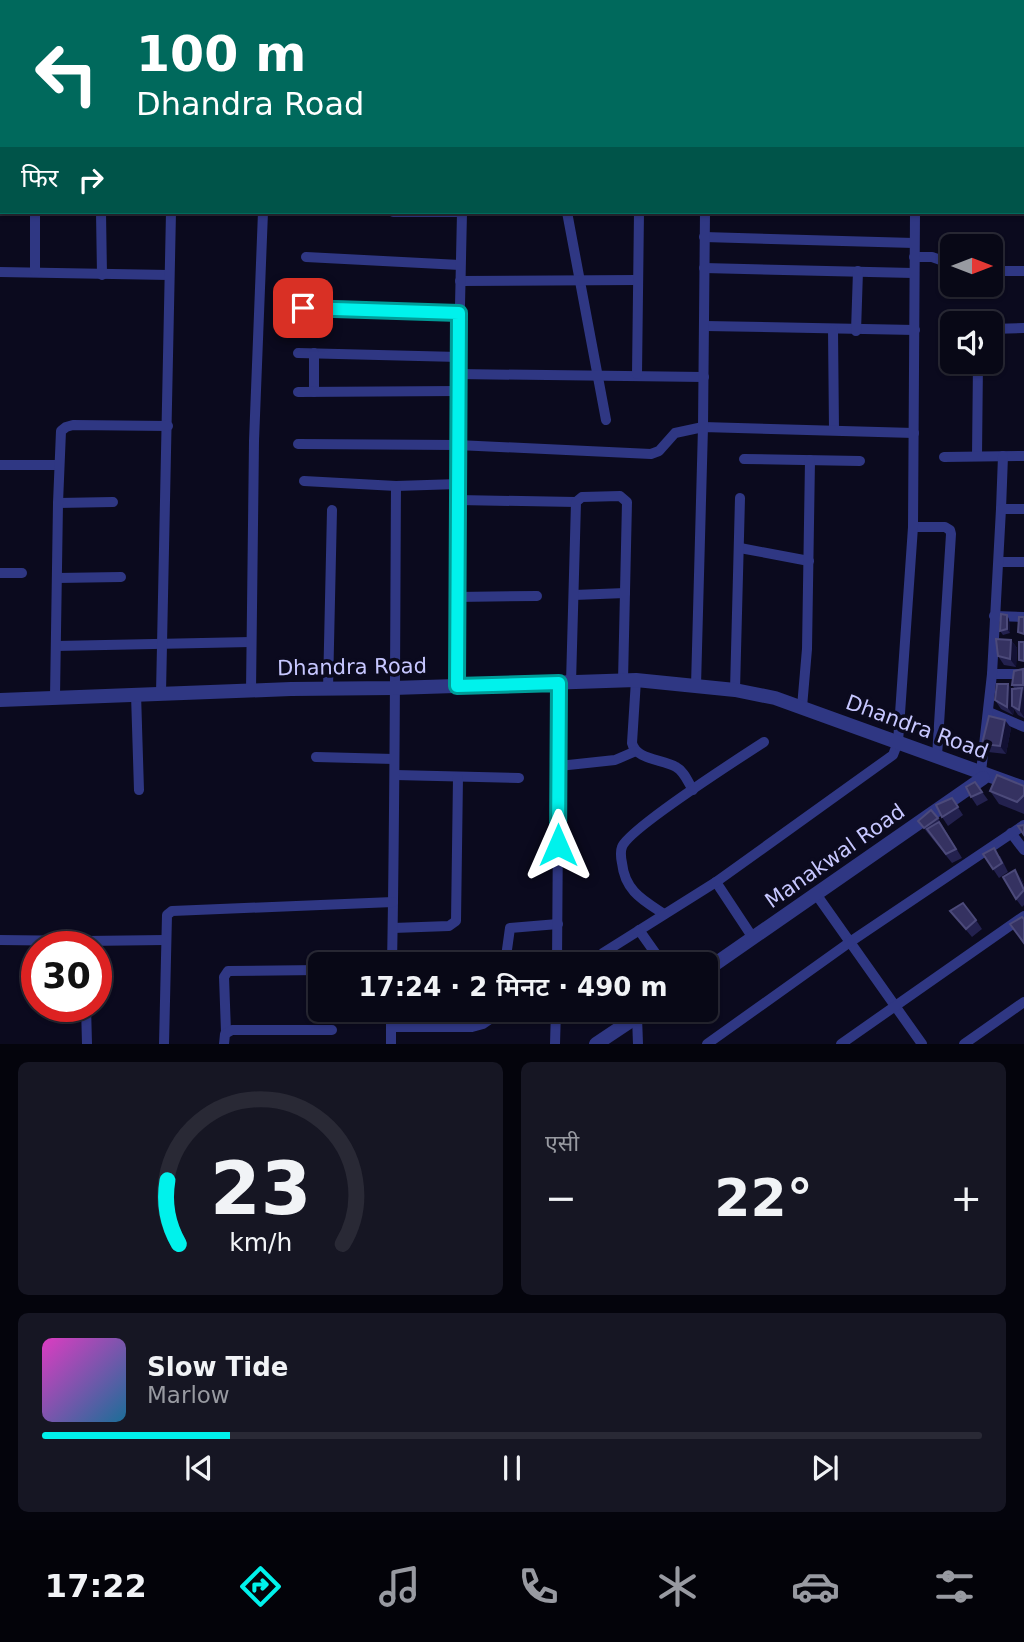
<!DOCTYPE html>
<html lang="hi">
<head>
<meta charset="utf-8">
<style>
	body { margin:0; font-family:"DejaVu Sans","Noto Sans Devanagari",sans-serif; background:#161623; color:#f1f3f6; height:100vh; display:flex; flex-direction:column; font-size:26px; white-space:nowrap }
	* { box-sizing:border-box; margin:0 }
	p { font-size:23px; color:#989aa1 }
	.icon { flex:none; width:38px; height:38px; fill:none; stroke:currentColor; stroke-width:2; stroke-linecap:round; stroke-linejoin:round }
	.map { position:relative; height:1044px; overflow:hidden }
	.panel { display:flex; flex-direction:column; gap:18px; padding:18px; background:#04040c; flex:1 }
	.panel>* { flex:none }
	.guide { position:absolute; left:0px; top:0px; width:1026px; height:214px; box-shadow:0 2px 5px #0004,0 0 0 2px #292935; background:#00695c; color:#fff; overflow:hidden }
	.needle { width:46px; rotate:90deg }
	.buttons { position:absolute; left:940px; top:234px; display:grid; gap:14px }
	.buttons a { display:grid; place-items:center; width:63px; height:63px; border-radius:10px; background:#080816; box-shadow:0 2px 5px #0004,0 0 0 2px #292935; font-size:35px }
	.speed { position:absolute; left:21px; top:931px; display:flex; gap:14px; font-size:35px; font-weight:700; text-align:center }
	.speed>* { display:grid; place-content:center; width:91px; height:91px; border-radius:50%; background:#080816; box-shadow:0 2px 5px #0004,0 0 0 2px #292935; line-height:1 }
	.speed .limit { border:10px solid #d22; background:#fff; color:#111 }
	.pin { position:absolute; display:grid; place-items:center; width:60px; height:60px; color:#fff; margin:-30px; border-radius:14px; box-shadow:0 4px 10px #0006 }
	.me { position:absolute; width:77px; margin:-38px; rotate:0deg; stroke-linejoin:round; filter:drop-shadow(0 0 5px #0008) }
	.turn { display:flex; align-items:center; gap:24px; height:147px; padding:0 21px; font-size:32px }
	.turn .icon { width:91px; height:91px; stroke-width:2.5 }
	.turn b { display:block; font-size:49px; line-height:60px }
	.then { display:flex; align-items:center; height:66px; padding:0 21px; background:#0003; gap:14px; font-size:26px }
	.big { font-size:52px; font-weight:600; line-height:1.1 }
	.panel .card { flex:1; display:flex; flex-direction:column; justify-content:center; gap:10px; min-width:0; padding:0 24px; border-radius:10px; background:#161623 }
	.panel .dial { align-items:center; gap:0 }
	.dial svg { height:182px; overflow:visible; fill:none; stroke:#292935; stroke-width:7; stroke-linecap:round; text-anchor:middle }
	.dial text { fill:#f1f3f6; stroke:none }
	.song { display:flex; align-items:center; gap:21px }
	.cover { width:84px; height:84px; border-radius:10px; background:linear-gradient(135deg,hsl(310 70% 55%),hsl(200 70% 35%)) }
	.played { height:7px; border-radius:4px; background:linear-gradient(90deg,#00f2ec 20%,#292935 20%) }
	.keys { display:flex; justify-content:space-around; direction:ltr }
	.heat { display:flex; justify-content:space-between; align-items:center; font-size:38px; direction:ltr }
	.panel .tiles { flex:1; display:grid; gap:18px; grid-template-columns:1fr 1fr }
	.card:last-child { grid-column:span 2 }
	.trip { position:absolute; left:308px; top:952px; width:410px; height:70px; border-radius:10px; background:#080816; box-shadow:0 2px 5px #0004,0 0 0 2px #292935; font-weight:600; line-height:70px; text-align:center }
	.tab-bar { display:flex; height:112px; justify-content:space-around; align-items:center; background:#030309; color:#989aa1 }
	.tab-bar .icon { width:49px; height:49px }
	.tab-bar .selected { color:#00f2ec }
	.tab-bar b { font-size:32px; color:#f1f3f6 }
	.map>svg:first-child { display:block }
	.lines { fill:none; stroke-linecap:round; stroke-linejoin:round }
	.minor { stroke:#2f3783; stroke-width:10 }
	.tertiary { stroke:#2f3783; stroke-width:14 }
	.wall { fill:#23214e }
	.shaded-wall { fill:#121033 }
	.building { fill:#353261; stroke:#4c4a7a; stroke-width:2 }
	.route-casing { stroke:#009d99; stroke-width:18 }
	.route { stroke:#00f2ec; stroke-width:12 }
	.labels { text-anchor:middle; stroke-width:7; stroke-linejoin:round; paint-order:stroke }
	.street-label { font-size:21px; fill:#c7c7ff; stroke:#0b0a1e }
</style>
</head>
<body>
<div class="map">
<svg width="1024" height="1044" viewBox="0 0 1024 1044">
	<rect width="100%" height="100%" fill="#0b0a1e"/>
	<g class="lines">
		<g class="minor">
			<path d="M176,0v2"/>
			<path d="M404,0v2"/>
			<path d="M522,0v2"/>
			<path d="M270,2v-2"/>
			<path d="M466,2v-2"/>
			<path d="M653,2v-2"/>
			<path d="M714,2v-2"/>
			<path d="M0,25h2"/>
			<path d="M0,84h2"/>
			<path d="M101,212l1,63"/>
			<path d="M393,212h69"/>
			<path d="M567,212l39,208"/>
			<path d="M704,237l210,6"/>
			<path d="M306,257l154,8"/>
			<path d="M914,257h18l20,7"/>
			<path d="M704,268l209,5"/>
			<path d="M990,271h34"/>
			<path d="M0,272l169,3"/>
			<path d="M35,272v-60"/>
			<path d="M460,281l177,-1"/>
			<path d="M303,308l156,5"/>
			<path d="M705,326l210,4"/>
			<path d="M990,329l34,-1"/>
			<path d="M833,330l1,100"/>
			<path d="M856,331l2,-60"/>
			<path d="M298,353l161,4"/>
			<path d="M314,353v39"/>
			<path d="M458,374l246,3"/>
			<path d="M637,374l2,-162"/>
			<path d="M298,392l160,-1"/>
			<path d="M298,444l159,1 194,9 8,-3 16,-18 28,-6 211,6"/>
			<path d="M977,456l1,-94"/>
			<path d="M944,457l80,-1"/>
			<path d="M744,459l116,2"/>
			<path d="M0,465h59"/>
			<path d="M304,481l92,5 62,-2"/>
			<path d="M458,500l118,2"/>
			<path d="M58,503l55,-1"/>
			<path d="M1001,509l2,-53"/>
			<path d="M913,527h32l5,3 1,4 -14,222"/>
			<path d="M740,548l69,13"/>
			<path d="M999,562h25"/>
			<path d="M0,573h22"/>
			<path d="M57,578l64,-1"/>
			<path d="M574,595l51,-2"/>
			<path d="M456,597l81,-1"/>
			<path d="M994,616l30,1"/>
			<path d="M56,646l195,-4"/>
			<path d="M992,674h32"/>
			<path d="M636,680l-4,63c4,17 30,16 44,24 8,4 12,15 17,23"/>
			<path d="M571,683l5,-181 6,-5 38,-1 7,6 -4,179"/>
			<path d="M457,686v-241l5,-233"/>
			<path d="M696,686l7,-259 2,-215"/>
			<path d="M328,689l4,-179"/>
			<path d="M735,690l5,-192"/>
			<path d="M251,691l3,-250 9,-229"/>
			<path d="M161,693l10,-481"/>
			<path d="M136,694l3,96"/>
			<path d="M55,697l3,-194 3,-72 5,-4 7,-2 95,1"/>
			<path d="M802,707l5,-58 3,-189"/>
			<path d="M989,712l35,15"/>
			<path d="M316,757l78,2"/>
			<path d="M559,766l56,-6 21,-9"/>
			<path d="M981,772l11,-98 9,-165h23"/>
			<path d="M395,775l124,3"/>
			<path d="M1011,833l13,17"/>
			<path d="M716,882l37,56"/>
			<path d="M816,894l106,150"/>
			<path d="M664,914c-21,-14 -39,-23 -42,-51 -1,-5 -2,-11 0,-16 6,-18 119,-90 142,-105"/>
			<path d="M393,928l56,-2 7,-5 2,-144"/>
			<path d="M639,930l24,34"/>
			<path d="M0,940l85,1"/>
			<path d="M85,947v-6l80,-1"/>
			<path d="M603,953l113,-71 170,-122 7,-5 5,-13 15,-215 2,-315"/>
			<path d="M392,964c3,-159 3,-319 4,-478"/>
			<path d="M505,964l5,-36 48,-4"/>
			<path d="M557,964l2,-281"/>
			<path d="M86,1006l1,38"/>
			<path d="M637,1017l1,27"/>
			<path d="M391,1027h81l11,-3 20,-14"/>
			<path d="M226,1032l-2,-55 4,-6 92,-1"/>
			<path d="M164,1044l3,-129 5,-4 221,-9"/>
			<path d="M224,1044l1,-10 7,-4h100"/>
			<path d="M391,1044v-34"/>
			<path d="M555,1044l1,-34"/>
			<path d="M707,1044l143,-102 174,-117"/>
			<path d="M841,1044l183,-128"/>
			<path d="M964,1044l60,-42"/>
		</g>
		<g class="tertiary">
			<path d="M0,700l291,-11 102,-1 243,-8 99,10 40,8 249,90"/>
			<path d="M705,971l278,-193"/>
			<path d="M596,1044l51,-34"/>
		</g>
	</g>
	<g class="wall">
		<path d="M1009,619l1,14 -7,2 -3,-4z"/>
		<path d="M1011,640l6,8 -1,19 -12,-2 -6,-9z"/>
		<path d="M1024,670v48l-6,-3 -4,-6 -1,6 -12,-6 -6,-9 17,-11h3l-3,-4z"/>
		<path d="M1011,728l-5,26 -18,-2 -6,-8z"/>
		<path d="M975,782l13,18 -11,6 -6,-9z"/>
		<path d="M1024,786v28l-25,-10 -9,-13z"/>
		<path d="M952,798l11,17 -15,11 -6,-9z"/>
		<path d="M938,818l24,40 -10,5 -34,-42z"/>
		<path d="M983,854l17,2 8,16 -9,6z"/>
		<path d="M1021,878l3,7v20l-2,2 -6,-8z"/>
		<path d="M950,911l26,9 6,9 -10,8z"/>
	</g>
	<g class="shaded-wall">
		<path d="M1007,615l2,4 1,14 -3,-4z"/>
		<path d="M1011,640l6,8 -1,19 -6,-8z"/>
		<path d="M1008,684l6,8 -2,14 2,3 -1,6 -6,-8z"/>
		<path d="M1022,688l2,3v26l-5,-7z"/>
		<path d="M1005,720l6,8 -5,26 -6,-8z"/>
		<path d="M1015,870l6,8 3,7v5z"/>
	</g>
	<g class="building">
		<path d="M1001,614l6,1v14l-7,2z"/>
		<path d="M1019,617h5v17l-6,-2z"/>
		<path d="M996,639l15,1 -1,19 -12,-3z"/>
		<path d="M1019,642h5v19l-5,-1z"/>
		<path d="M1023,669v16h-11l2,-14z"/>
		<path d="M997,684h11l-1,23 -12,-7z"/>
		<path d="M1022,688l-3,22 -7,-4v-17z"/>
		<path d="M989,716l16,4 -5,26 -18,-2z"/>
		<path d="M997,775l27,11v9l-7,7 -27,-11z"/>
		<path d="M975,782l7,10 -11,5 -5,-10z"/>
		<path d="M952,798l6,9 -16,10 -6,-12z"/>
		<path d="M931,810l7,8 -14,10 -6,-7z"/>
		<path d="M939,822l17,27 -10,5 -19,-25z"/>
		<path d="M1024,825v10l-6,-9z"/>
		<path d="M994,848l8,15 -9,6 -10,-15z"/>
		<path d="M1015,870l9,20 -8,9 -13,-22z"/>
		<path d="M963,903l13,17 -10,9 -16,-18z"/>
		<path d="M1022,917l2,2v24l-14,-19z"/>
	</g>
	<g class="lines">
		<defs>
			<path id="route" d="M303,308l156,5 -2,373 102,-3 -1,162"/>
		</defs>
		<use href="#route" class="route-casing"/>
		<use href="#route" class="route"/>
	</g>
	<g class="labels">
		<g class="street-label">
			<text transform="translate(352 667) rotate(-1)" y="7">Dhandra Road</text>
			<text transform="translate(917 727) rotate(20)" y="7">Dhandra Road</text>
			<text transform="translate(835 856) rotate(-35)" y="7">Manakwal Road</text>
		</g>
	</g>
</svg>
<div class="buttons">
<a><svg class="needle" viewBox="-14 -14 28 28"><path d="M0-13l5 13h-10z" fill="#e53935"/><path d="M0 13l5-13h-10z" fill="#989aa1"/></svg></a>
<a><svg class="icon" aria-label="sound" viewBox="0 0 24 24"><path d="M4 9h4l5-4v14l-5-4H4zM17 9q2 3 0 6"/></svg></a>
</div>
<div class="speed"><div class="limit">30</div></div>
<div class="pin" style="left:303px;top:308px;background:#d93025"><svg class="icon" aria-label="arrive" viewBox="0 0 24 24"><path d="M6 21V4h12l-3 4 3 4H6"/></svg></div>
<svg class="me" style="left:558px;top:845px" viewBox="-20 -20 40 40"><path d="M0-17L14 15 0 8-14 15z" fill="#00f2ec" stroke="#fff" stroke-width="4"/></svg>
<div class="trip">17:24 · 2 मिनट · 490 m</div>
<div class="guide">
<div class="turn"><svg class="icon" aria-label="left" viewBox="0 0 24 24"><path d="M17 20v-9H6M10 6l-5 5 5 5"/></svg><div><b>100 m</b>Dhandra Road</div></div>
<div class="then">फिर<svg class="icon" aria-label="right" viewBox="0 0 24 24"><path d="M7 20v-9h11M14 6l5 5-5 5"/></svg></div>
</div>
</div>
<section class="panel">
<div class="tiles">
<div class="card dial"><svg viewBox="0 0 100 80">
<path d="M14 69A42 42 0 1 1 86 69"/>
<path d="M14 69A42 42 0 0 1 9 41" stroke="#00f2ec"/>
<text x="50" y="56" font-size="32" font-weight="700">23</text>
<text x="50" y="72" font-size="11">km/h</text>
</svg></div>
<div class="card"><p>एसी</p>
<div class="heat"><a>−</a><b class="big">22°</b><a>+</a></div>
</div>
<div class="card">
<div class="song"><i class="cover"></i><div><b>Slow Tide</b><p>Marlow</p></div></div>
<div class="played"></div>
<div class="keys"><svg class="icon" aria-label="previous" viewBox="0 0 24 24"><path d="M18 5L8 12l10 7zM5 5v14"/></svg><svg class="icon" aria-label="pause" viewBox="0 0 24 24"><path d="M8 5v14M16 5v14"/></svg><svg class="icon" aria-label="next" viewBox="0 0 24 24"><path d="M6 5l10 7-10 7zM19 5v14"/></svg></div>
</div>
</div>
</section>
<nav class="tab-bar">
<b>17:22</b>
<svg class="icon selected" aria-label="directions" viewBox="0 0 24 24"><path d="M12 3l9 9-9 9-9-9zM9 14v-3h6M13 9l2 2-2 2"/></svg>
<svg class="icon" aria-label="music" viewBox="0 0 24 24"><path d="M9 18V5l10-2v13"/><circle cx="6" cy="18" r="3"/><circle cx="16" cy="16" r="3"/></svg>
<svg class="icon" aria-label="phone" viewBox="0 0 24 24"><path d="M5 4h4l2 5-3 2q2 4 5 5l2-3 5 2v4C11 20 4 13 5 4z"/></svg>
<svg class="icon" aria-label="climate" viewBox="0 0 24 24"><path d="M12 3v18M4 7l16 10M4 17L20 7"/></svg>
<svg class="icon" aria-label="car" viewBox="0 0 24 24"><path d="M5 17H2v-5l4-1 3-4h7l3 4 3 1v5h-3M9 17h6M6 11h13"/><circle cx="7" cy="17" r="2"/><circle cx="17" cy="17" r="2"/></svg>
<svg class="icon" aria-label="filters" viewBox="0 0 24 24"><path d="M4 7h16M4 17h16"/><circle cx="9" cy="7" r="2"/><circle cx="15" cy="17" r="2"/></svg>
</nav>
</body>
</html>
